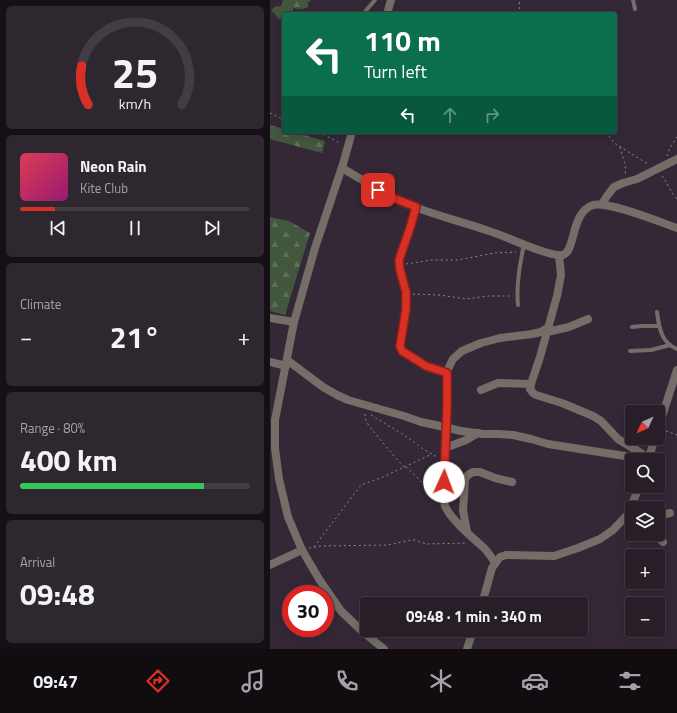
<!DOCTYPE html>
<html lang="en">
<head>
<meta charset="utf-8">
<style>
	body { margin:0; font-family:"Titillium Web",sans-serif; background:#2f2730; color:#f1f3f6; height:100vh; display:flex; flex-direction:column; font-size:15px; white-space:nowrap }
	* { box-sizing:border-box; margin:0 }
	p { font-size:13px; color:#a4a2a8 }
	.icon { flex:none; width:22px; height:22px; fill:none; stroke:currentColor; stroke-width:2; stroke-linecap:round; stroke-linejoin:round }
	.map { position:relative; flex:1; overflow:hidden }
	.panel { display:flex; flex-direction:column; gap:6px; padding:6px; background:#151016; width:270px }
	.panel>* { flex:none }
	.guide { position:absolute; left:12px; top:12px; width:335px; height:122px; border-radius:4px; box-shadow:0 2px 10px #0003,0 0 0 1px #433c45; background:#0b6e4f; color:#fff; overflow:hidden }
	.needle { width:26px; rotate:226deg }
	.tools { position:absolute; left:355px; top:405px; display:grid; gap:8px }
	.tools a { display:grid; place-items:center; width:40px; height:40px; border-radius:4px; background:#271e28; box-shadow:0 2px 10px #0003,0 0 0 1px #433c45; font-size:20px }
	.speed { position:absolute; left:12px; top:585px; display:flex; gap:8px; font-size:20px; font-weight:700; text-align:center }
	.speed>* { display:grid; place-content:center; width:52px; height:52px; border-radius:50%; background:#271e28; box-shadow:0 2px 10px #0003,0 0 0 1px #433c45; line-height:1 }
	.speed .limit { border:6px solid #d22; background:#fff; color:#111 }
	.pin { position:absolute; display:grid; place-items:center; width:34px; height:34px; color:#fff; margin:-17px; border-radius:8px; box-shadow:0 2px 6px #0006 }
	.me { position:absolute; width:44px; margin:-22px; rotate:2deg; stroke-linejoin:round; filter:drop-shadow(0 0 3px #0008) }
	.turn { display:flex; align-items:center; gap:14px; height:84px; padding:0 16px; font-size:18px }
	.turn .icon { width:52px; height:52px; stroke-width:2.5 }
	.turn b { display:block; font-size:28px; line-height:34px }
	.lanes { display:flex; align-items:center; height:38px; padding:0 16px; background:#0003; justify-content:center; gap:20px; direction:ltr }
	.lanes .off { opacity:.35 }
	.big { font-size:30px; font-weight:700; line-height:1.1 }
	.panel .tile { flex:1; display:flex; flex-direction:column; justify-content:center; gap:6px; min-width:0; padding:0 14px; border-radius:6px; background:#2f2730 }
	.panel .dial { align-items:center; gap:0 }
	.dial svg { height:104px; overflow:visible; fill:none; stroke:#433c45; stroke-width:7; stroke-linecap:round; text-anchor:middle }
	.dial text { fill:#f1f3f6; stroke:none }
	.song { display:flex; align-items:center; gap:12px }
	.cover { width:48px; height:48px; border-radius:6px; background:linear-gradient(135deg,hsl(350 70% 55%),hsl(320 70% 35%)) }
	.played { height:4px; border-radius:2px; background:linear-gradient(90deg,#d93025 15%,#433c45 15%) }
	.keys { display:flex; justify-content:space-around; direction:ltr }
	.heat { display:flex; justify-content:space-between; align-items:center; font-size:22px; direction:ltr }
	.charge { height:6px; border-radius:3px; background:linear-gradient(90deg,#34c759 80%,#433c45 0) }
	.trip { position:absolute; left:90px; top:597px; width:228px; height:40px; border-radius:4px; background:#271e28; box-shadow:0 2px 10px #0003,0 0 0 1px #433c45; font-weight:700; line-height:40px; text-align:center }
	.dock { display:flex; height:64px; justify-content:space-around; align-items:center; background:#100c10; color:#a4a2a8 }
	.dock .icon { width:28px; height:28px }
	.dock .selected { color:#d93025 }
	.dock b { font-size:18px; color:#f1f3f6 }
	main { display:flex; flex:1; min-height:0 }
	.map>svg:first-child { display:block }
	.forest { fill:url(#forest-firs) }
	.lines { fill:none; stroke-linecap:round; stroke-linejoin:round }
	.path { stroke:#8e848f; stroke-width:1; stroke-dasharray:2 3; stroke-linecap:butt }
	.lane { stroke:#756d68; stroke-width:4 }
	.street { stroke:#756d68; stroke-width:8 }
	.route-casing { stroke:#8d1f18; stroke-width:10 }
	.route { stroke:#d93025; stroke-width:7 }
</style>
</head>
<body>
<main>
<section class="panel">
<div class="tile dial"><svg viewBox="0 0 100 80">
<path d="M14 69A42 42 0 1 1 86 69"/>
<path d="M14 69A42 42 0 0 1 9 39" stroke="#d93025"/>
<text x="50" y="56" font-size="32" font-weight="700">25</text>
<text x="50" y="72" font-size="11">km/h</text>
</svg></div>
<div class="tile">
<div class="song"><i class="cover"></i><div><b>Neon Rain</b><p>Kite Club</p></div></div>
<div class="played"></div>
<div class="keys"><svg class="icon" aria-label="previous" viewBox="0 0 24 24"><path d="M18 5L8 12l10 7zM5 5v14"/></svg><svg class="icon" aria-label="pause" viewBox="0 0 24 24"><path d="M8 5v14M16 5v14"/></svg><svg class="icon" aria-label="next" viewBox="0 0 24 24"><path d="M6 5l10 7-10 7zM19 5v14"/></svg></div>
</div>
<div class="tile"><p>Climate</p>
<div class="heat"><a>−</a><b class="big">21°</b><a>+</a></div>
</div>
<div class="tile"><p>Range · 80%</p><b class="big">400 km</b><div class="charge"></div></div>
<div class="tile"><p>Arrival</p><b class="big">09:48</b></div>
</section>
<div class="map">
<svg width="407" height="649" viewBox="0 0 407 649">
	<defs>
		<pattern id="forest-firs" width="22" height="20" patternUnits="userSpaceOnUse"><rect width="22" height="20" fill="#43573e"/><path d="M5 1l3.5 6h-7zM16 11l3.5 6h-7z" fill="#5e6f5a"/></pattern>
	</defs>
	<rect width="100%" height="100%" fill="#342836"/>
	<g class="forest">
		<path d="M13,0h27l1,1 -3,1v5c-6,3 -9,2 -15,1v6h-9v5h-5l-8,-9 4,-3 6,-1z"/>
		<path d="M0,125l14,4v3h9l32,9 -3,12 -52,-14z"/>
		<path d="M0,217l19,4 21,12 -25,82 -15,-4z"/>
	</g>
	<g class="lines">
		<g class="path">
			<path d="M250,14l-1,-9 1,-5"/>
			<path d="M0,113l14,7"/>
			<path d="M49,132l21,11"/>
			<path d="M336,132l8,11 34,21"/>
			<path d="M350,147c2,9 7,19 5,28"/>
			<path d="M397,156l3,-8 7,-11"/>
			<path d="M392,176c6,7 8,16 15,23"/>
			<path d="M136,264l25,-4h27l36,-7 22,-1"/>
			<path d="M143,294l26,1 27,4 22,-3h25"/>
			<path d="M95,414l1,7 3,5 25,30 10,11"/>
			<path d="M101,415l36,22 16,12 14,8"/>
			<path d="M396,431l11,4"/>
			<path d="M136,467l13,12 17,19"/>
			<path d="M44,547l47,-62 22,-8 49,-23"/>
			<path d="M39,548l13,-2 66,-1 23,-5h4l11,4 41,-1"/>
		</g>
		<g class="lane">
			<path d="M363,0l2,9"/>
			<path d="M93,14l12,-14"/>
			<path d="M146,207l-6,21 -11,32 1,10 6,22v17l-6,37 2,5 24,15 21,7"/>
			<path d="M248,305c-2,-20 2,-41 6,-61"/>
			<path d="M387,312c2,15 4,31 20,37"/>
			<path d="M362,327l10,-1h17"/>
			<path d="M360,351l21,-1 19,-5"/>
		</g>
		<g class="street">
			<path d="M117,14l4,-14"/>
			<path d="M82,132l-9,32 -28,84 -21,74 -19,98v28l4,31 9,38 14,33 17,29 22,32 22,21 21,17"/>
			<path d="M72,168c10,6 20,12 31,18 6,4 12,8 18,11 30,15 63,22 95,33 13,4 26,10 39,15 8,3 30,12 38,10 13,-4 7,-42 30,-50 16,-4 67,17 84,23"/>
			<path d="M332,204l5,-8 7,-9 9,-4 14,-4 40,-20"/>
			<path d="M289,255l2,20 -4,21 -17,61 -9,27 -1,5 3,4 3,2 26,8 31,13 8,5 17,18 23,14 4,5"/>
			<path d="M0,318l24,4"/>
			<path d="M277,332l22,-5 19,-8"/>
			<path d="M17,360l36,27 14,8 11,5 56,16 17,6 10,2 30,7 22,3h16l14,1 18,4 17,5 77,12 23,3"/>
			<path d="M0,362l16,4"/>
			<path d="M211,390l17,-7 33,1"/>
			<path d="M388,429l19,-59"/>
			<path d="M175,448l21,-8 12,-7"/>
			<path d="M378,460l7,-22"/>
			<path d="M388,516l12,-3"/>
			<path d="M197,532l-4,-22 1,-14 1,-17 3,-4 5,-3h7l15,6 17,4"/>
			<path d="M385,534l8,8"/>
			<path d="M225,563c-3,-5 -7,-11 -11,-15 -11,-10 -34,-29 -39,-42 -1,-4 -1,-9 -1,-13l3,-85v-37l6,-12 9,-8 19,-8 19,-5 32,-4 9,-2 8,-5"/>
			<path d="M0,565l32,-15"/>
			<path d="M212,604l10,-36 8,-11 6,-2 48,1 24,-8 22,-9 13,-9 16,-17 10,-27"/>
			<path d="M197,649l6,-19"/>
		</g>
	</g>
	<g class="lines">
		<defs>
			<path id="route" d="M108,190l13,7 25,10 -6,21 -11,32 1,10 6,22v17l-6,37 2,5 24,15 21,7v35l-3,74"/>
		</defs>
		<use href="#route" class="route-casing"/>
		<use href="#route" class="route"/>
	</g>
</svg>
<div class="tools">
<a><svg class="needle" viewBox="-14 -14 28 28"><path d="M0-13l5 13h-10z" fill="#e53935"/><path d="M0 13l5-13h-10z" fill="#a4a2a8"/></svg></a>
<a><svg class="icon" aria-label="search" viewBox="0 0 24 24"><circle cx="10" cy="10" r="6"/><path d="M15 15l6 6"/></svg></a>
<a><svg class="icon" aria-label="layers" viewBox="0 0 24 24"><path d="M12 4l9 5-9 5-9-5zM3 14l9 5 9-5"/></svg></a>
<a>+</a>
<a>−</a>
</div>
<div class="speed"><div class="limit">30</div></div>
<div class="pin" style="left:108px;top:190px;background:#d93025"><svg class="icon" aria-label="arrive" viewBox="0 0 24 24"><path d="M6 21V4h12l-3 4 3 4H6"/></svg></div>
<svg class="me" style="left:174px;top:482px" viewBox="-20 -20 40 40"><circle r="19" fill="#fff"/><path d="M0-13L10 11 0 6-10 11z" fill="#d93025"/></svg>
<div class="trip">09:48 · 1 min · 340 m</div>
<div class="guide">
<div class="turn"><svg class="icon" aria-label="left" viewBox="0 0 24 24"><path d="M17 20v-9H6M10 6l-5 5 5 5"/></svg><div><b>110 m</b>Turn left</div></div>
<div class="lanes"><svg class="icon" aria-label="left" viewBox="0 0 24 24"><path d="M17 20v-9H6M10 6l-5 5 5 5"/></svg><svg class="icon off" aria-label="ahead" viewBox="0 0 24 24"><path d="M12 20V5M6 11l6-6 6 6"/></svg><svg class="icon off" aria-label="right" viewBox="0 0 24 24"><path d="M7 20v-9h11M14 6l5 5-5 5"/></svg></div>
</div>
</div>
</main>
<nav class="dock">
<b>09:47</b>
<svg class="icon selected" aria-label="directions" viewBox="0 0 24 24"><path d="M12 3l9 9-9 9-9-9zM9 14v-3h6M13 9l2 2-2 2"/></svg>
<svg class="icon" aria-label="music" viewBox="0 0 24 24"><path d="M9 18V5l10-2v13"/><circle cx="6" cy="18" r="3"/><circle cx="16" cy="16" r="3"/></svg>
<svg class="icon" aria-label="phone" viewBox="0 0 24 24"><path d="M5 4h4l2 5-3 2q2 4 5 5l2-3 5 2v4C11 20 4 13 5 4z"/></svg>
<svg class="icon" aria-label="climate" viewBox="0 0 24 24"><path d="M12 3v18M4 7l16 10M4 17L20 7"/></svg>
<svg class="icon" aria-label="car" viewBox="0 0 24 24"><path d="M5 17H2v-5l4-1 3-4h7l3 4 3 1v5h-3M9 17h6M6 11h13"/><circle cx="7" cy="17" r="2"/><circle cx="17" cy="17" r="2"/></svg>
<svg class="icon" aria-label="filters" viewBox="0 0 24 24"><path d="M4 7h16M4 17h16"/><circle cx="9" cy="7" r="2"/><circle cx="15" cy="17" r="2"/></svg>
</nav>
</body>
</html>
